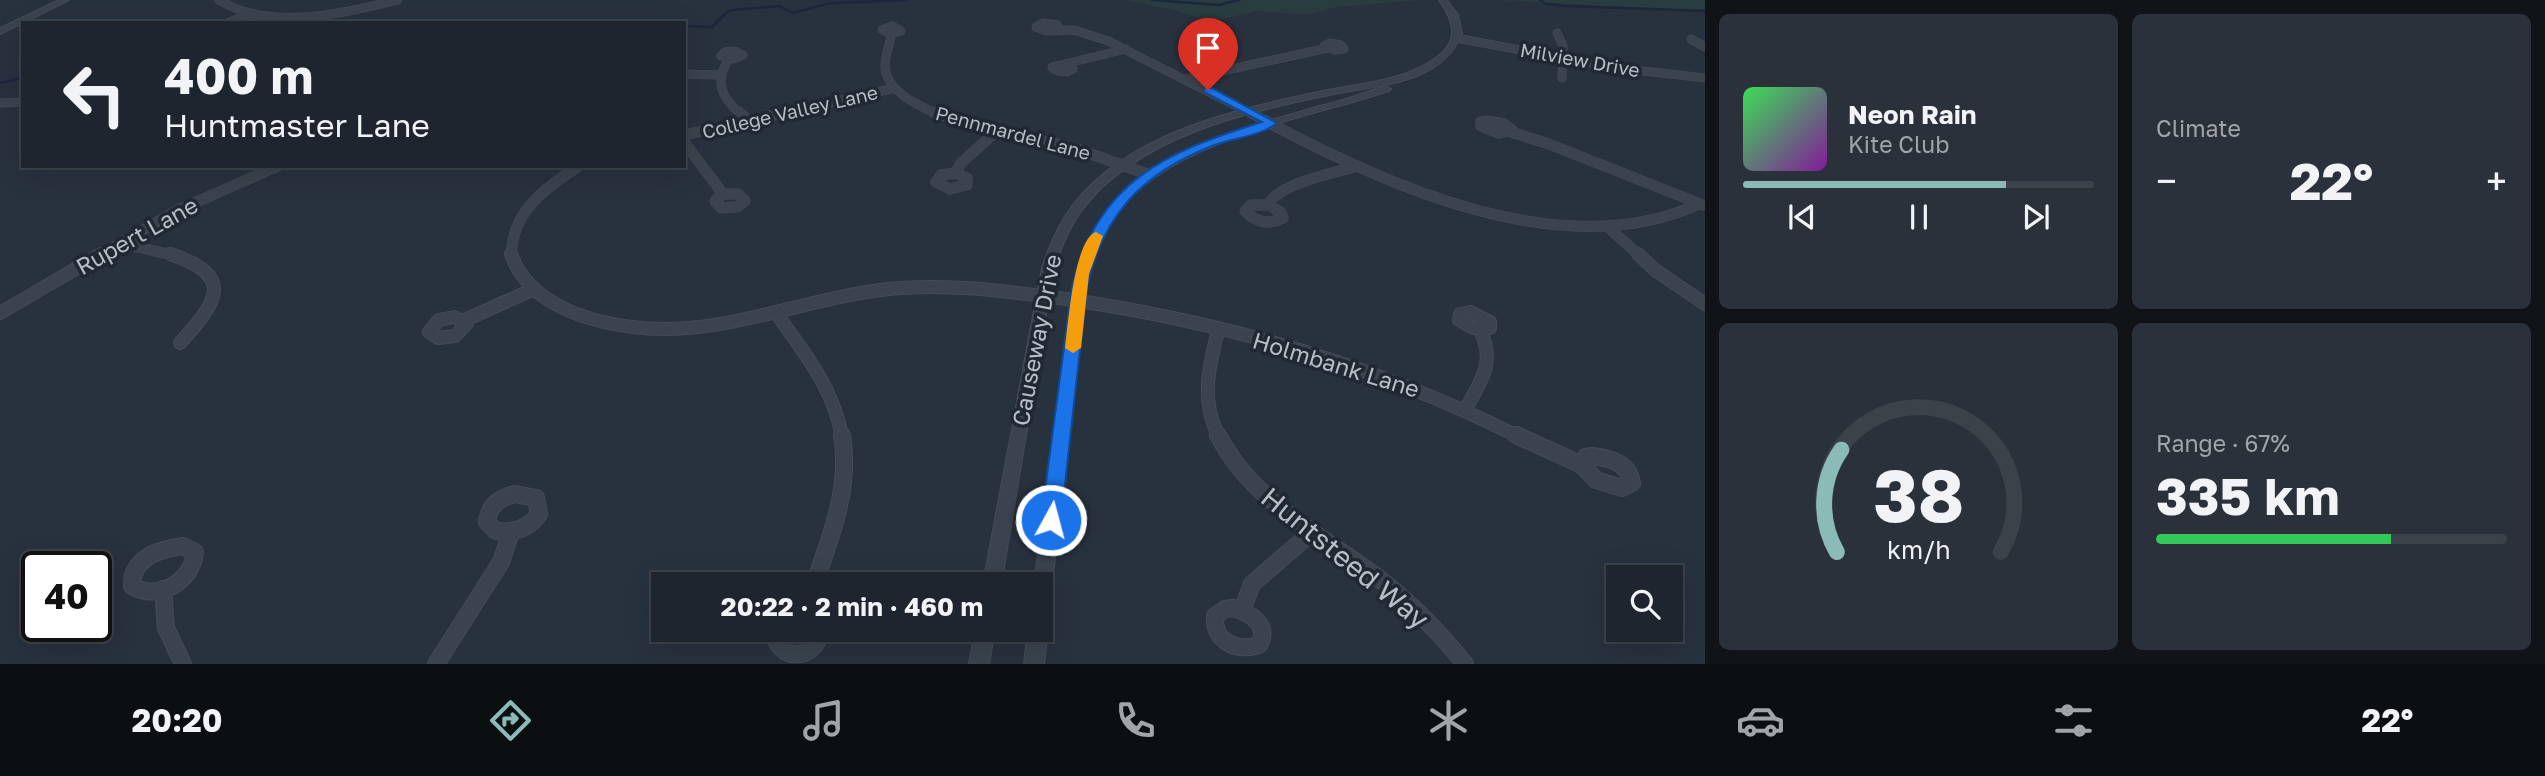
<!DOCTYPE html>
<html lang="en">
<head>
<meta charset="utf-8">
<style>
	body { margin:0; font-family:"Golos Text",sans-serif; background:#2b313a; color:#f1f3f6; height:100vh; display:flex; flex-direction:column; font-size:26px; white-space:nowrap }
	* { box-sizing:border-box; margin:0 }
	p { font-size:23px; color:#a1a5aa }
	.icon { flex:none; width:38px; height:38px; fill:none; stroke:currentColor; stroke-width:2; stroke-linecap:round; stroke-linejoin:round }
	.map { position:relative; flex:1; overflow:hidden }
	.drawer { display:flex; flex-direction:column; gap:14px; padding:14px; background:#101419; width:840px }
	.drawer>* { flex:none }
	.banner { position:absolute; left:21px; top:21px; width:665px; height:147px; border-radius:0px; box-shadow:0 7px 28px #0002,0 0 0 2px #3c424a; background:#1e252e; color:#f1f3f6; overflow:hidden }
	.fabs { position:absolute; left:1606px; top:565px; display:grid; gap:14px }
	.fabs a { display:grid; place-items:center; width:77px; height:77px; border-radius:0px; background:#1e252e; box-shadow:0 7px 28px #0002,0 0 0 2px #3c424a; font-size:35px }
	.speed { position:absolute; left:21px; top:551px; display:flex; gap:14px; font-size:35px; font-weight:700; text-align:center }
	.speed>* { display:grid; place-content:center; width:91px; height:91px; border-radius:50%; background:#1e252e; box-shadow:0 7px 28px #0002,0 0 0 2px #3c424a; line-height:1 }
	.speed .limit { border:4px solid #111; border-radius:10px; background:#fff; color:#111 }
	.pin { position:absolute; display:grid; place-items:center; width:60px; height:60px; color:#fff; margin:-72px -30px; border-radius:50% 50% 50% 0; rotate:-45deg; box-shadow:0 0 7px #0007 }
	.pin .icon { rotate:45deg }
	.me { position:absolute; width:77px; margin:-38px; rotate:7deg; stroke-linejoin:round; filter:drop-shadow(0 0 5px #0008) }
	.turn { display:flex; align-items:center; gap:24px; height:147px; padding:0 28px; font-size:32px }
	.turn .icon { width:91px; height:91px; stroke-width:2.5 }
	.turn b { display:block; font-size:49px; line-height:60px }
	.big { font-size:52px; font-weight:700; line-height:1.1 }
	.drawer .tile { flex:1; display:flex; flex-direction:column; justify-content:center; gap:10px; min-width:0; padding:0 24px; border-radius:10px; background:#2b313a }
	.drawer .dial { align-items:center; gap:0 }
	.dial svg { height:182px; overflow:visible; fill:none; stroke:#3c424a; stroke-width:7; stroke-linecap:round; text-anchor:middle }
	.dial text { fill:#f1f3f6; stroke:none }
	.song { display:flex; align-items:center; gap:21px }
	.cover { width:84px; height:84px; border-radius:10px; background:linear-gradient(135deg,hsl(130 70% 55%),hsl(290 70% 35%)) }
	.played { height:7px; border-radius:4px; background:linear-gradient(90deg,#8bbbb9 75%,#3c424a 75%) }
	.keys { display:flex; justify-content:space-around; direction:ltr }
	.heat { display:flex; justify-content:space-between; align-items:center; font-size:38px; direction:ltr }
	.charge { height:10px; border-radius:5px; background:linear-gradient(90deg,#34c759 67%,#3c424a 0) }
	.drawer .tiles { flex:1; display:grid; gap:14px; grid-template-columns:repeat(2,1fr) }
	.trip { position:absolute; left:651px; top:572px; width:402px; height:70px; border-radius:0px; background:#1e252e; box-shadow:0 7px 28px #0002,0 0 0 2px #3c424a; font-weight:700; line-height:70px; text-align:center }
	.menu { display:flex; height:112px; justify-content:space-around; align-items:center; background:#0c0f12; color:#a1a5aa }
	.menu .icon { width:49px; height:49px }
	.menu .on { color:#8bbbb9 }
	.menu b { font-size:32px; color:#f1f3f6 }
	main { display:flex; flex:1; min-height:0 }
	.map>svg:first-child { display:block }
	.green { fill:#293c3f }
	.lines { fill:none; stroke-linecap:round; stroke-linejoin:round }
	.stream { stroke:#1b283b; stroke-width:2.5 }
	.minor-far3-casing { stroke:#454c57; stroke-width:9 }
	.minor-far2-casing { stroke:#454c57; stroke-width:11 }
	.minor-far1-casing { stroke:#454c57; stroke-width:14 }
	.minor-casing { stroke:#454c57; stroke-width:18 }
	.tertiary-casing { stroke:#454c57; stroke-width:2 }
	.minor-far3 { stroke:#3b434e; stroke-width:8 }
	.minor-far2 { stroke:#3b434e; stroke-width:10 }
	.minor-far1 { stroke:#3b434e; stroke-width:12 }
	.minor { stroke:#3b434e; stroke-width:16 }
	.tertiary { fill:#3b434e; fill-rule:evenodd }
	.route { fill:#1a73e8; stroke:#114b97; stroke-width:2 }
	.slow { fill:#f59e0b }
	.labels { text-anchor:middle; stroke-width:7; stroke-linejoin:round; paint-order:stroke }
	.far-street-label { font-size:19px; fill:#b8bec8; stroke:#202833 }
	.street-label { font-size:23px; fill:#b8bec8; stroke:#202833 }
	.near-street-label { font-size:28px; fill:#b8bec8; stroke:#202833 }
</style>
</head>
<body>
<main>
<div class="map">
<svg width="1705" height="664" viewBox="0 0 1705 664">
	<rect width="100%" height="100%" fill="#28313e"/>
	<g class="green">
		<path d="M1124,0h296l-84,7 -28,8 -51,-4 -47,11 -32,-11z"/>
		<path d="M1492,0h213v12l-186,-11z"/>
	</g>
	<g class="lines">
		<g class="stream">
			<path d="M1152,0l67,5 20,-5"/>
			<path d="M1540,0l6,4 21,2 138,5"/>
			<path d="M424,23h49"/>
			<path d="M684,26l28,1 15,-15 6,-2 46,-4 14,7 37,-10 77,-3"/>
			<path d="M0,83l23,-5"/>
		</g>
		<defs>
			<g id="minor-far3">
				<path d="M219,0c51,32 124,13 179,0"/>
				<path d="M227,23l24,-9"/>
				<path d="M892,26l9,5 -10,3 -9,-4z"/>
				<path d="M1059,29l-2,-4 -14,-2 -7,4 10,4 28,-1 34,11 144,73"/>
				<path d="M1557,33l6,13 -1,32"/>
				<path d="M891,34c-1,11 -6,22 -6,33 2,25 33,38 52,47"/>
				<path d="M1456,38l161,30 88,10"/>
				<path d="M1691,39l14,8"/>
				<path d="M1330,43l11,2 3,4 -9,1 -11,-4z"/>
				<path d="M735,51l8,4 -10,4 -12,-3 4,-4z"/>
				<path d="M729,59c-15,23 -8,37 11,55"/>
				<path d="M1068,64l5,5c-7,4 -15,4 -21,-2l74,-18"/>
				<path d="M684,74l35,1"/>
				<path d="M1186,79l142,-31"/>
				<path d="M0,103l23,-1"/>
				<path d="M780,114l115,-26"/>
			</g>
			<g id="minor-far2">
				<path d="M739,112l10,9"/>
				<path d="M933,112l33,11 108,25 76,27"/>
				<path d="M1249,112c124,67 309,157 450,92"/>
				<path d="M1488,121l16,3 8,6 -14,3 -17,-7v-4z"/>
				<path d="M1511,132l38,12 154,61"/>
				<path d="M684,135l104,-23"/>
				<path d="M684,142l39,52"/>
				<path d="M955,173l12,5v7l-17,4 -14,-7 5,-7z"/>
				<path d="M955,173l6,-10 37,-33"/>
				<path d="M723,194h15l7,7 -8,6 -16,1 -6,-7z"/>
				<path d="M1251,205h17l13,7 2,6c-14,7 -27,5 -38,-7z"/>
				<path d="M1268,205c9,-21 66,-32 89,-39"/>
				<path d="M1608,227l32,29"/>
				<path d="M122,243l53,13"/>
				<path d="M98,256l80,-46 100,-44"/>
				<path d="M512,256c-2,-43 34,-69 67,-90"/>
			</g>
			<g id="minor-far1">
				<path d="M170,254c67,22 47,48 10,89"/>
				<path d="M511,254c17,49 74,67 121,73 92,12 179,-33 269,-39 55,-4 110,4 165,11 157,23 311,66 453,138"/>
				<path d="M1638,254l17,16 50,34"/>
				<path d="M1470,312l20,10v6h-17l-14,-8 1,-6z"/>
				<path d="M0,313l101,-59"/>
				<path d="M776,313c28,39 58,76 66,124"/>
				<path d="M454,317l13,6 -12,13 -17,2 -9,-6 10,-12z"/>
				<path d="M465,320l69,-31"/>
				<path d="M1218,330c-9,36 -18,71 1,107"/>
				<path d="M1465,410c16,-29 31,-47 15,-80"/>
			</g>
			<g id="minor">
				<path d="M1218,435c34,66 101,99 159,142 33,25 62,55 88,87"/>
				<path d="M1516,435l66,30"/>
				<path d="M1592,456c18,2 37,7 40,27l-10,5 -26,-8 -14,-15 4,-8z"/>
				<path d="M515,494l21,4 3,16c-10,15 -26,19 -43,17l-9,-9c2,-17 12,-24 28,-28z"/>
				<path d="M183,546l12,6c-2,29 -37,50 -63,34 -1,-28 27,-37 51,-40z"/>
				<path d="M814,584c17,-47 37,-98 28,-149"/>
				<path d="M163,589l3,39 17,36"/>
				<path d="M1233,608c18,5 37,17 26,37 -22,7 -46,-3 -44,-29l10,-7z"/>
				<path d="M1242,610l10,-26 59,-51"/>
				<path d="M773,630c4,33 43,32 48,0"/>
				<path d="M436,664l65,-102 10,-30"/>
			</g>
			<g id="tertiary">
				<path d="M59,0h10l-69,34v-6z"/>
				<path d="M1439,0h8l11,15 4,18c-19,51 -83,52 -128,61 -85,17 -198,43 -252,116 -13,17 -21,38 -28,58l-53,316h-18l59,-316c7,-22 16,-43 30,-62 57,-74 165,-97 251,-115 33,-7 68,-9 98,-24 35,-18 40,-36 18,-67z"/>
				<path d="M1386,86l5,3 -2,2c-87,29 -235,51 -283,138 -7,14 -12,30 -18,45l-38,328 -2,6 -7,2v-26h-7l42,-310c13,-32 24,-57 48,-83 46,-48 138,-68 200,-86 21,-5 41,-13 62,-19z"/>
				<path d="M1041,623l4,1 3,6 -4,34h-20l4,-34h13z"/>
				<path d="M975,630h20l-6,34h-20z"/>
			</g>
		</defs>
		<use href="#minor-far3" class="minor-far3-casing"/>
		<use href="#minor-far2" class="minor-far2-casing"/>
		<use href="#minor-far1" class="minor-far1-casing"/>
		<use href="#minor" class="minor-casing"/>
		<use href="#tertiary" class="tertiary-casing"/>
		<use href="#minor-far3" class="minor-far3"/>
		<use href="#minor-far2" class="minor-far2"/>
		<use href="#minor-far1" class="minor-far1"/>
		<use href="#minor" class="minor"/>
		<use href="#tertiary" class="tertiary"/>
	</g>
	<path class="route" d="M1204,88h8l65,35c-16,13 -45,15 -65,23 -69,27 -109,68 -125,141l-26,233 -3,6 -7,2 -7,-2 -3,-6 31,-233c26,-107 94,-135 190,-165l-58,-30z"/>
	<path class="slow" d="M1096,232l7,4 -14,38 -8,74 -8,5 -8,-5c3,-22 9,-109 31,-116z"/>
	<g class="labels">
		<g class="far-street-label">
			<text transform="translate(1580 60) rotate(10)" y="7">Milview Drive</text>
			<text transform="translate(790 112) rotate(-13)" y="7">College Valley Lane</text>
			<text transform="translate(1013 133) rotate(15)" y="7">Pennmardel Lane</text>
		</g>
		<g class="street-label">
			<text transform="translate(137 236) rotate(-29)" y="8">Rupert Lane</text>
			<text transform="translate(1037 340) rotate(-79)" y="8">Causeway Drive</text>
			<text transform="translate(1336 365) rotate(17)" y="8">Holmbank Lane</text>
		</g>
		<g class="near-street-label">
			<text transform="translate(1345 558) rotate(39)" y="10">Huntsteed Way</text>
		</g>
	</g>
</svg>
<div class="fabs">
<a><svg class="icon" aria-label="search" viewBox="0 0 24 24"><circle cx="10" cy="10" r="6"/><path d="M15 15l6 6"/></svg></a>
</div>
<div class="speed"><div class="limit">40</div></div>
<div class="pin" style="left:1208px;top:90px;background:#d93025"><svg class="icon" aria-label="arrive" viewBox="0 0 24 24"><path d="M6 21V4h12l-3 4 3 4H6"/></svg></div>
<svg class="me" style="left:1051px;top:520px" viewBox="-20 -20 40 40"><circle r="17" fill="#1a73e8" stroke="#fff" stroke-width="3"/><path d="M0-11L8 9 0 5-8 9z" fill="#fff"/></svg>
<div class="trip">20:22 · 2 min · 460 m</div>
<div class="banner">
<div class="turn"><svg class="icon" aria-label="left" viewBox="0 0 24 24"><path d="M17 20v-9H6M10 6l-5 5 5 5"/></svg><div><b>400 m</b>Huntmaster Lane</div></div>
</div>
</div>
<section class="drawer">
<div class="tiles">
<div class="tile">
<div class="song"><i class="cover"></i><div><b>Neon Rain</b><p>Kite Club</p></div></div>
<div class="played"></div>
<div class="keys"><svg class="icon" aria-label="previous" viewBox="0 0 24 24"><path d="M18 5L8 12l10 7zM5 5v14"/></svg><svg class="icon" aria-label="pause" viewBox="0 0 24 24"><path d="M8 5v14M16 5v14"/></svg><svg class="icon" aria-label="next" viewBox="0 0 24 24"><path d="M6 5l10 7-10 7zM19 5v14"/></svg></div>
</div>
<div class="tile"><p>Climate</p>
<div class="heat"><a>−</a><b class="big">22°</b><a>+</a></div>
</div>
<div class="tile dial"><svg viewBox="0 0 100 80">
<path d="M14 69A42 42 0 1 1 86 69"/>
<path d="M14 69A42 42 0 0 1 16 24" stroke="#8bbbb9"/>
<text x="50" y="56" font-size="32" font-weight="700">38</text>
<text x="50" y="72" font-size="11">km/h</text>
</svg></div>
<div class="tile"><p>Range · 67%</p><b class="big">335 km</b><div class="charge"></div></div>
</div>
</section>
</main>
<nav class="menu">
<b>20:20</b>
<svg class="icon on" aria-label="directions" viewBox="0 0 24 24"><path d="M12 3l9 9-9 9-9-9zM9 14v-3h6M13 9l2 2-2 2"/></svg>
<svg class="icon" aria-label="music" viewBox="0 0 24 24"><path d="M9 18V5l10-2v13"/><circle cx="6" cy="18" r="3"/><circle cx="16" cy="16" r="3"/></svg>
<svg class="icon" aria-label="phone" viewBox="0 0 24 24"><path d="M5 4h4l2 5-3 2q2 4 5 5l2-3 5 2v4C11 20 4 13 5 4z"/></svg>
<svg class="icon" aria-label="climate" viewBox="0 0 24 24"><path d="M12 3v18M4 7l16 10M4 17L20 7"/></svg>
<svg class="icon" aria-label="car" viewBox="0 0 24 24"><path d="M5 17H2v-5l4-1 3-4h7l3 4 3 1v5h-3M9 17h6M6 11h13"/><circle cx="7" cy="17" r="2"/><circle cx="17" cy="17" r="2"/></svg>
<svg class="icon" aria-label="filters" viewBox="0 0 24 24"><path d="M4 7h16M4 17h16"/><circle cx="9" cy="7" r="2"/><circle cx="15" cy="17" r="2"/></svg>
<b>22°</b>
</nav>
</body>
</html>
